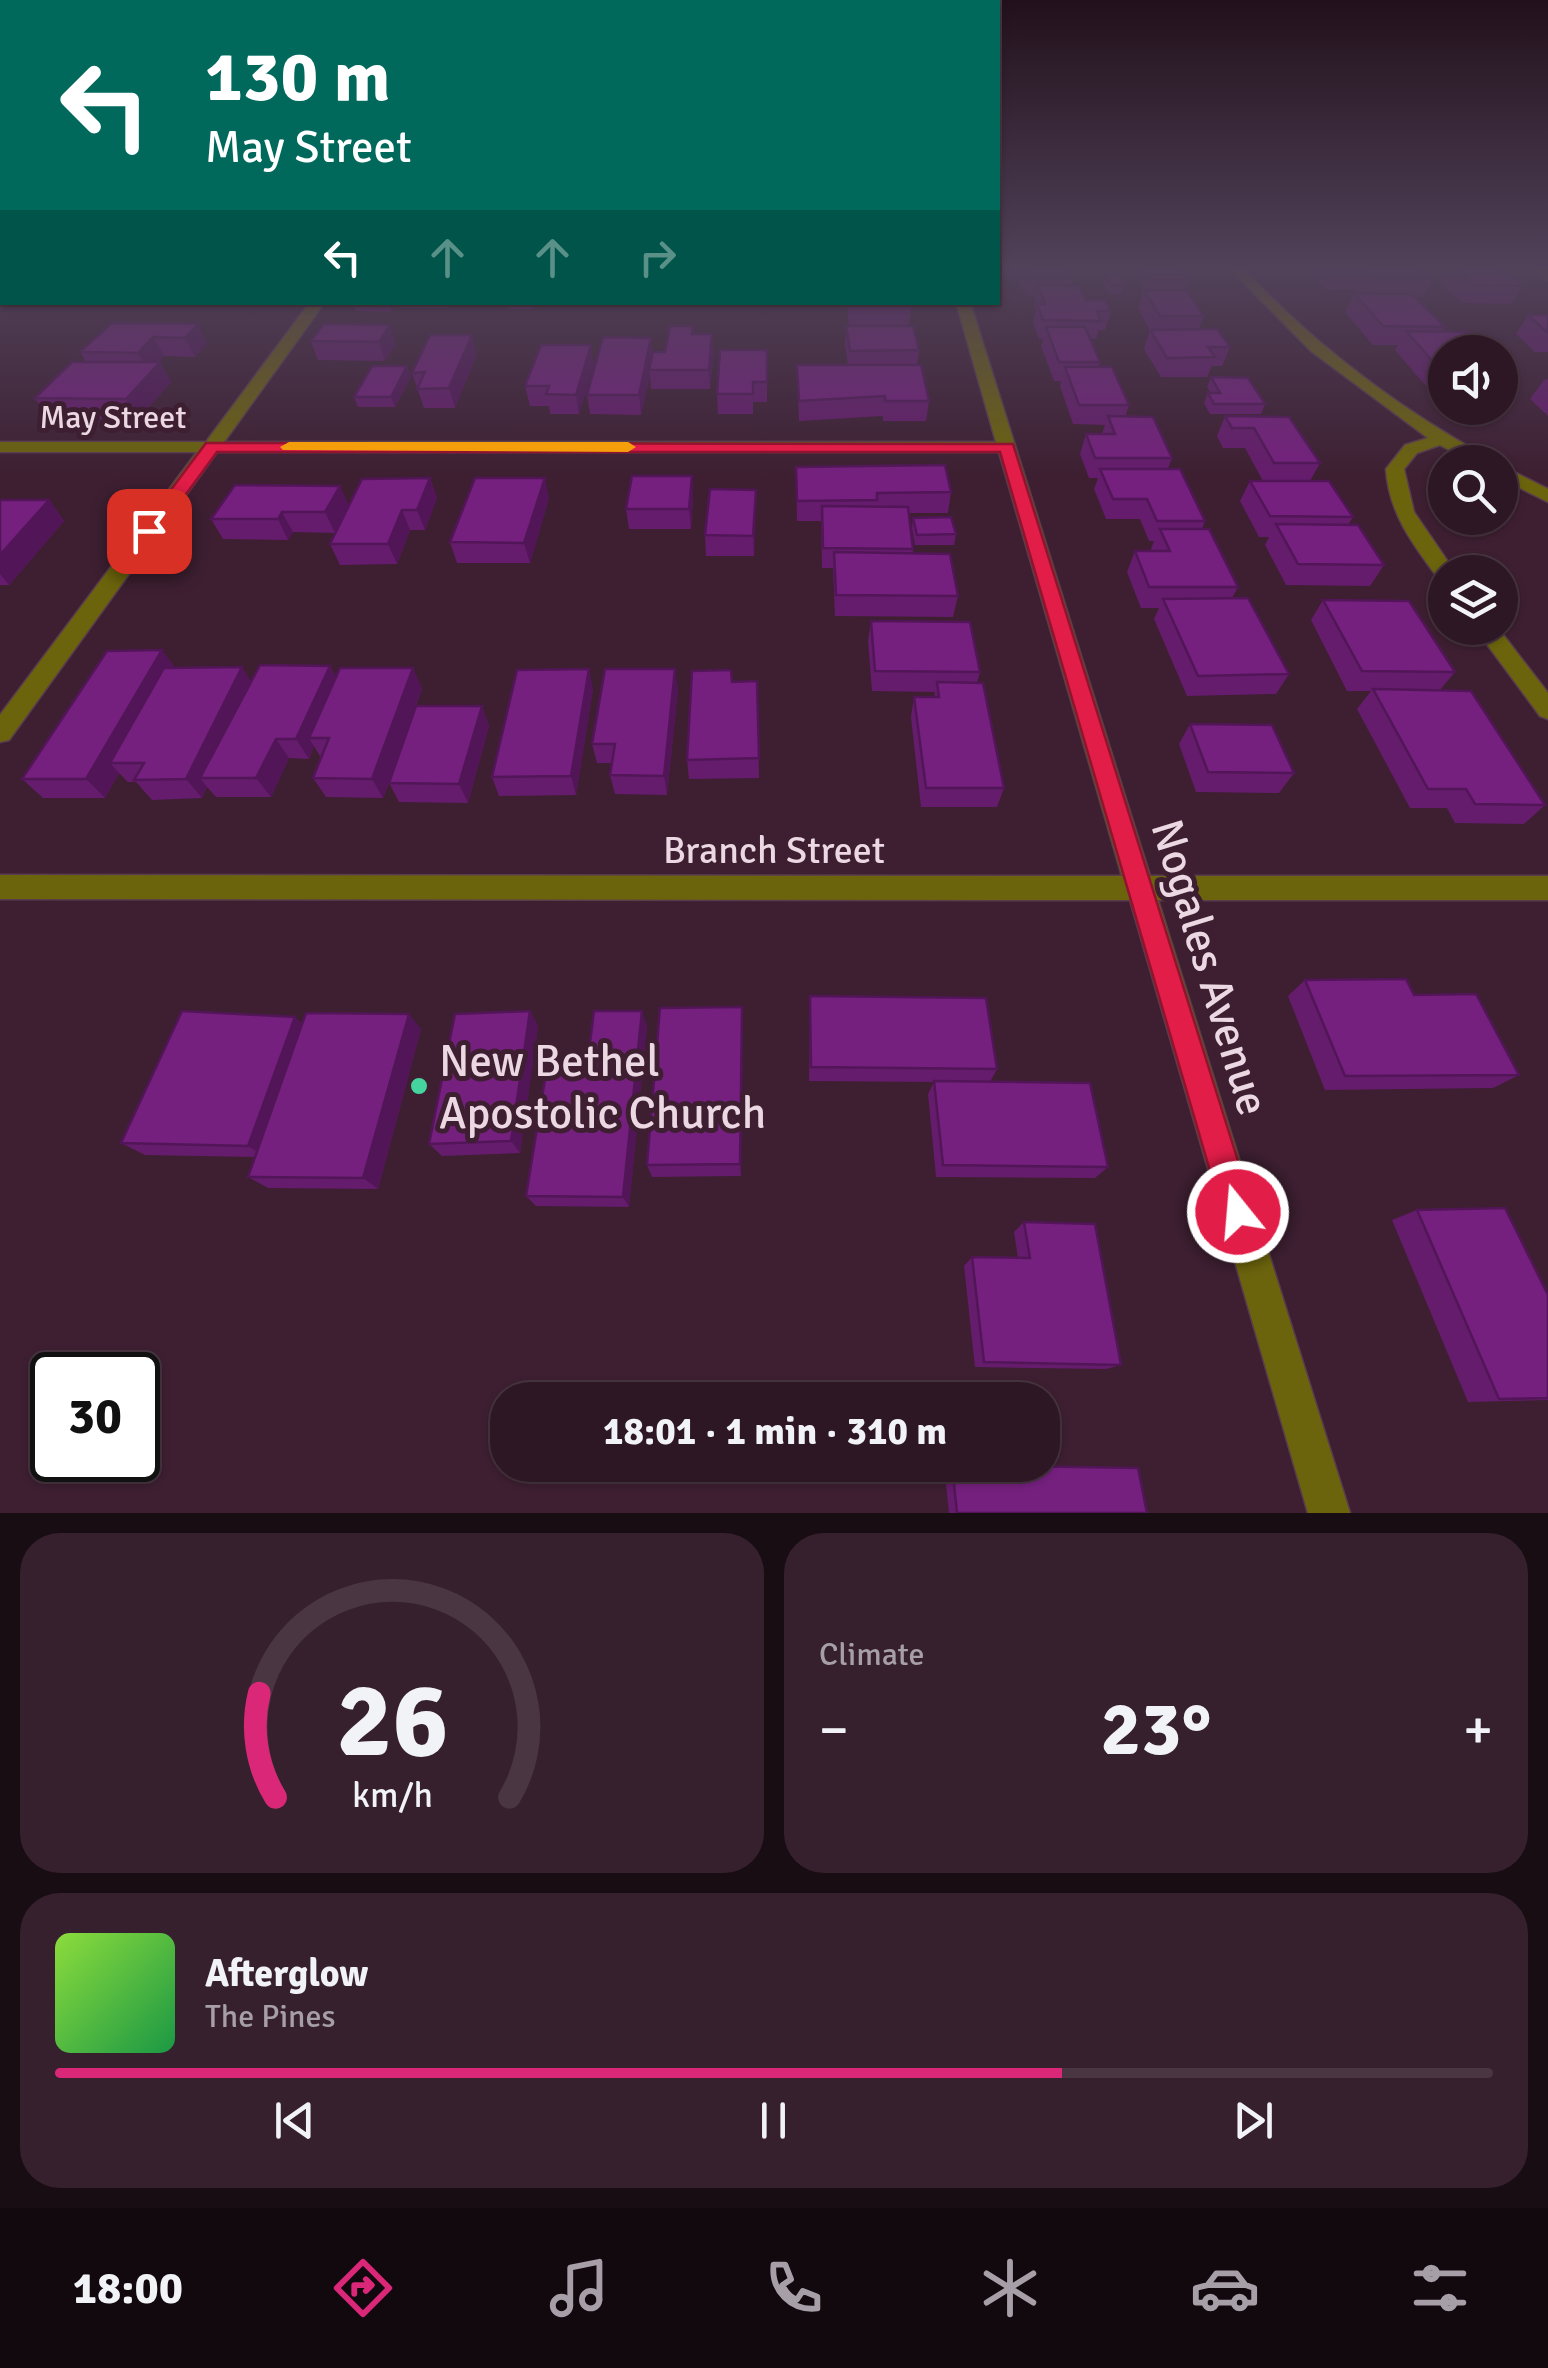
<!DOCTYPE html>
<html lang="en">
<head>
<meta charset="utf-8">
<style>
	body { margin:0; font-family:Signika,sans-serif; background:#36202d; color:#f1f3f6; height:100vh; display:flex; flex-direction:column; font-size:38px; white-space:nowrap }
	* { box-sizing:border-box; margin:0 }
	p { font-size:32px; color:#a79fa7 }
	.icon { flex:none; width:55px; height:55px; fill:none; stroke:currentColor; stroke-width:2; stroke-linecap:round; stroke-linejoin:round }
	.map { position:relative; height:1513px; overflow:hidden }
	.side { display:flex; flex-direction:column; gap:20px; padding:20px; background:#190d14; flex:1 }
	.side>* { flex:none }
	.hud { position:absolute; left:0px; top:0px; width:1000px; height:305px; box-shadow:0 2px 8px #0004,0 0 0 2px #493642; background:#00695c; color:#fff; overflow:hidden }
	.buttons { position:absolute; left:1428px; top:335px; display:grid; gap:20px }
	.buttons a { display:grid; place-items:center; width:90px; height:90px; border-radius:50%; background:#2e1725; box-shadow:0 2px 8px #0004,0 0 0 2px #493642; font-size:50px }
	.speed { position:absolute; left:30px; top:1352px; display:flex; gap:20px; font-size:50px; font-weight:700; text-align:center }
	.speed>* { display:grid; place-content:center; width:130px; height:130px; border-radius:50%; background:#2e1725; box-shadow:0 2px 8px #0004,0 0 0 2px #493642; line-height:1 }
	.speed .limit { border:5px solid #111; border-radius:15px; background:#fff; color:#111 }
	.pin { position:absolute; display:grid; place-items:center; width:85px; height:85px; color:#fff; margin:-42px; border-radius:20px; box-shadow:0 5px 15px #0006 }
	.me { position:absolute; width:110px; margin:-55px; rotate:343deg; stroke-linejoin:round; filter:drop-shadow(0 0 8px #0008) }
	.turn { display:flex; align-items:center; gap:35px; height:210px; padding:0 40px; font-size:45px }
	.turn .icon { width:130px; height:130px; stroke-width:2.5 }
	.turn b { display:block; font-size:70px; line-height:85px }
	.lanes { display:flex; align-items:center; height:95px; padding:0 40px; background:#0003; justify-content:center; gap:50px; direction:ltr }
	.lanes .off { opacity:.35 }
	.big { font-size:75px; font-weight:700; line-height:1.1 }
	.side .widget { flex:1; display:flex; flex-direction:column; justify-content:center; gap:15px; min-width:0; padding:0 35px; border-radius:40px; background:#36202d }
	.side .dial { align-items:center; gap:0 }
	.dial svg { height:260px; overflow:visible; fill:none; stroke:#493642; stroke-width:7; stroke-linecap:round; text-anchor:middle }
	.dial text { fill:#f1f3f6; stroke:none }
	.song { display:flex; align-items:center; gap:30px }
	.cover { width:120px; height:120px; border-radius:15px; background:linear-gradient(135deg,hsl(90 70% 55%),hsl(140 70% 35%)) }
	.played { height:10px; border-radius:5px; background:linear-gradient(90deg,#db2777 70%,#493642 70%) }
	.keys { display:flex; justify-content:space-around; direction:ltr }
	.heat { display:flex; justify-content:space-between; align-items:center; font-size:55px; direction:ltr }
	.side .tiles { flex:1; display:grid; gap:20px; grid-template-columns:1fr 1fr }
	.widget:last-child { grid-column:span 2 }
	.trip { position:absolute; left:490px; top:1382px; width:570px; height:100px; border-radius:40px; background:#2e1725; box-shadow:0 2px 8px #0004,0 0 0 2px #493642; font-weight:700; line-height:100px; text-align:center }
	.tabs { display:flex; height:160px; justify-content:space-around; align-items:center; background:#12090f; color:#a79fa7 }
	.tabs .icon { width:70px; height:70px }
	.tabs .active { color:#db2777 }
	.tabs b { font-size:45px; color:#f1f3f6 }
	.map>svg:first-child { display:block }
	.lines { fill:none; stroke-linecap:round; stroke-linejoin:round }
	.street-casing { stroke:#593d4d; stroke-width:3 }
	.street { fill:#6c640c; fill-rule:evenodd }
	.wall { fill:#651c6c }
	.shaded-wall { fill:#521658 }
	.building { fill:#75207e; stroke:#521658; stroke-width:2.5 }
	.route { fill:#e11d48; stroke:#92132f; stroke-width:2.5 }
	.slow { fill:#f59e0b }
	.poi-dot { fill:#46d49e; stroke:#3d1f31; stroke-width:4 }
	.labels { text-anchor:middle; stroke-width:10; stroke-linejoin:round; paint-order:stroke }
	.far-street-label { font-size:32px; fill:#ecd8e3; stroke:#3d1f31 }
	.street-label { font-size:38px; fill:#ecd8e3; stroke:#3d1f31 }
	.near-street-label { font-size:45px; fill:#ecd8e3; stroke:#3d1f31 }
	.near-poi-label { font-size:45px; fill:#ecd8e3; stroke:#3d1f31; text-anchor:start }
</style>
</head>
<body>
<div class="map">
<svg width="1548" height="1513" viewBox="0 0 1548 1513">
	<rect width="100%" height="100%" fill="#3d1f31"/>
	<g class="lines">
		<defs>
			<g id="street">
				<path d="M1226,265h14c72,78 156,142 249,193l3,4h-21l-31,-17 -23,8 -13,16 10,43 41,60h-10v8l-7,-2c-26,-35 -49,-65 -52,-109l19,-24 23,-7 -117,-87z"/>
				<path d="M1524,265h16l8,5v10z"/>
				<path d="M310,302h15l-101,140h772l-40,-140h14l180,574h398v24h-390l192,613h-42l-178,-613 -1130,-1v-24l1122,1 -123,-424h-782l-208,288 -9,2v-27l197,-263h-197v-10h206z"/>
				<path d="M1500,465l48,24v13l-48,-24z"/>
				<path d="M1475,628h23l50,65v26l-8,-3z"/>
			</g>
		</defs>
		<use href="#street" class="street-casing"/>
		<use href="#street" class="street"/>
	</g>
	<g class="wall">
		<rect x="0" y="265" width="2" height="32"/>
		<path d="M1003,265h63l6,12 -2,9 16,14 25,11 -6,19h-6l-3,9h-6l10,23 -1,5 30,38 -4,12 47,41 -4,11 37,52 -3,8 36,58 -6,11 57,76 -13,20 -89,2 -33,-77 5,-11h-18l-14,-36 8,-21h17l-1,-2 3,-8h-5l-9,-22h-34l-12,-30 4,-11h-9l-9,-24 6,-20h16l3,-9 -32,-1 -13,-38 1,-5h-7l-13,-35 2,-7h-4l-6,-16 3,-14 -2,-5 2,-8h-10l-8,-17h-9z"/>
		<path d="M1138,265h41l10,15 -3,9h-40l-10,-18z"/>
		<path d="M1317,265h101l15,13 -10,19h-8l30,30 -3,4 3,21v34h-19l-31,-36 3,-5h-25l-28,-33 9,-19h4l-4,-4 -27,1 -14,-15z"/>
		<path d="M1449,265h50l24,21 -12,18 -49,-1 -22,-21z"/>
		<path d="M1106,274l19,11 -3,9h-14l-4,-11z"/>
		<path d="M1144,290l60,26 -5,13 31,18 -8,19h-10l-5,11h-46l-17,-28 6,-19 -12,-21z"/>
		<path d="M209,302h41l-2,2z"/>
		<path d="M352,302h45l-6,10 -35,-1z"/>
		<path d="M400,302h51l-3,6h-47z"/>
		<path d="M508,302h28l-3,7h-24z"/>
		<path d="M847,302h63l1,5 -2,19 10,24 -2,15 12,36 -3,20h-43v-5l-84,5 -2,-56h51l-3,-20 1,-19h3z"/>
		<path d="M1528,315h20v37h-13l-19,-18z"/>
		<path d="M112,323l95,20 -12,14 -31,-1 -5,6 12,20 -33,37 -90,-1 -13,-20 51,-36 -6,-10z"/>
		<path d="M324,324l72,20 -11,17 -67,-1 -7,-19z"/>
		<path d="M694,334l20,19 -4,36h-59l-1,-15 -9,41 -51,-1 -3,-19 66,-43h12z"/>
		<path d="M767,350v52h-14v12h-35l-1,-20z"/>
		<path d="M477,354l-22,54h-31l-12,-35z"/>
		<path d="M594,364l-15,50h-29l-1,-8h-19l-5,-20z"/>
		<path d="M411,376l-16,31h-37l-4,-10z"/>
		<path d="M1211,377l54,27 -4,10h-51l-6,-11 4,-10h3l-4,-6z"/>
		<path d="M1548,379v37l-18,-17 14,-19z"/>
		<path d="M1225,416l64,1 31,46 -10,18 43,36 -5,8 36,40 -14,21 -84,-1 -21,-40 4,-8h-10l-19,-36 10,-20h13l-18,-33h-22l-6,-12z"/>
		<path d="M796,467l155,25 -3,21h-39l4,40 45,43 -5,21 -118,-1 -2,-48h-11l-1,-47h-24z"/>
		<path d="M430,478l7,20 -12,32h-15l-13,34 -57,1 -10,-21 16,-33 -11,22 -42,-1 -5,8 -65,-1 -12,-20 138,-13z"/>
		<path d="M756,490l-2,66h-48l-1,-21z"/>
		<path d="M693,496l-2,33h-62l-3,-20z"/>
		<path d="M549,498l-19,65h-73l-7,-21z"/>
		<path d="M49,500l15,21 -55,64h-9v-84z"/>
		<path d="M913,518l43,16 -2,11h-39l-3,-17z"/>
		<path d="M1323,600l132,72 -15,18 105,115 -21,19 -69,-1 -8,-15h-37l-53,-99 14,-18h-24l-36,-71z"/>
		<path d="M871,621l109,51 -3,11 27,105 -7,19h-76l-10,-90 3,-20h20l1,-5 -63,-1 -4,-50z"/>
		<path d="M330,666l6,11 86,11 -6,18h66l7,20 -21,77 -69,-1 -10,-19 -6,15 -57,-1 -13,-19 8,-20 -7,-12 -5,13 -20,-1 -18,39h-55l-9,-10 -5,11 -50,2 -16,-18h-8l-9,-9 -14,25h-62l-21,-19 154,-111 76,14z"/>
		<path d="M757,681l2,97 -70,1 -2,-19 45,-78z"/>
		<path d="M593,689l-17,106 -77,1 -7,-19z"/>
		<path d="M678,689l-11,106 -52,-1 -5,-19 2,-12h-15l-5,-19z"/>
		<path d="M1190,724l104,49 -15,20 -83,-1 -17,-48z"/>
		<path d="M1305,980l109,15 105,80 -26,13 -168,2 -37,-94z"/>
		<path d="M810,996l187,73 -7,13 118,85 -13,11 -159,-1 -8,-83 6,-12 -125,-1z"/>
		<path d="M742,1007l-1,169 -89,1 -5,-12z"/>
		<path d="M530,1011l8,15 -18,127 -78,3 -13,-12z"/>
		<path d="M303,1024l118,5 -43,160 -110,-1 -20,-11 7,-20 -110,-2 -24,-12z"/>
		<path d="M647,1026l-18,181 -93,-1 -10,-10 61,-129z"/>
		<path d="M1417,1210l131,85v105l-80,2 -76,-182z"/>
		<path d="M1024,1222l97,143 -15,4 -131,-2 -11,-101 8,-9 46,1 -4,-26z"/>
		<path d="M944,1465l194,3 9,45h-198z"/>
	</g>
	<g class="shaded-wall">
		<path d="M388,302h9l-6,10z"/>
		<path d="M198,324l9,19 -12,14 -10,-19z"/>
		<path d="M390,325l6,19 -11,17 -6,-19z"/>
		<path d="M712,334l2,19 -4,36 -1,-19z"/>
		<path d="M472,335l5,19 -22,54 -6,-20z"/>
		<path d="M153,337l11,19 -15,16 -11,-19z"/>
		<path d="M651,338l2,19 -4,13 1,4 -9,41 -2,-20z"/>
		<path d="M591,345l3,19 -15,50 -3,-19z"/>
		<path d="M160,362l11,20 -33,37 -12,-20z"/>
		<path d="M407,366l4,10 -16,31 -4,-10z"/>
		<path d="M692,476l1,20 -2,33 -2,-20z"/>
		<path d="M430,478l7,20 -12,32 -8,-20z"/>
		<path d="M545,478l4,20 -19,65 -6,-20z"/>
		<path d="M340,486l9,20 -14,27 -10,-21z"/>
		<path d="M756,490v20l-2,46 -1,-20z"/>
		<path d="M49,500l15,21 -55,64 -9,-11v-19z"/>
		<path d="M402,510l8,20 -13,34 -9,-20z"/>
		<path d="M282,512l11,20 -5,8 -10,-21z"/>
		<path d="M162,650l15,20 -67,93 9,10 -14,25 -19,-19z"/>
		<path d="M330,666l11,20 -32,52 5,8 -5,13 -13,-20z"/>
		<path d="M242,667l13,20 -55,91 7,9 -5,11 -16,-19z"/>
		<path d="M413,668l9,20 -39,110 -11,-19z"/>
		<path d="M589,669l4,20 -17,106 -5,-19z"/>
		<path d="M675,669l3,20 -11,106 -3,-19z"/>
		<path d="M482,706l7,20 -21,77 -9,-19z"/>
		<path d="M276,739l13,19 -18,39 -15,-19z"/>
		<path d="M742,1007l1,15 -2,154 -1,-12z"/>
		<path d="M530,1011l8,15 -18,127 -9,-12z"/>
		<path d="M642,1011l5,15 -18,181 -6,-10z"/>
		<path d="M409,1014l12,15 -43,160 -15,-11z"/>
		<path d="M295,1017l17,16 -45,125 -19,-12z"/>
	</g>
	<g class="building">
		<path d="M0,265h2l-1,13h-1z"/>
		<path d="M1024,265h42l6,12 -42,1z"/>
		<path d="M1141,265h38l10,15h-40z"/>
		<path d="M1329,265h89l15,13 -62,1 -8,-8 -28,1z"/>
		<path d="M1451,265h48l24,21 -50,-1z"/>
		<path d="M1106,274h14l5,11h-14z"/>
		<path d="M1038,285l41,1 7,14h20l5,11h-14l4,10 -58,-1 -6,-16h8z"/>
		<path d="M1144,290h43l17,26h-44z"/>
		<path d="M1354,293l58,1 33,33 -62,-1z"/>
		<path d="M850,302h60l1,5h-61z"/>
		<path d="M1528,315h20v18z"/>
		<path d="M112,323l86,1 -13,14 -32,-1 -15,16 -58,-1z"/>
		<path d="M324,324l66,1 -11,17 -68,-1z"/>
		<path d="M670,326h23l-1,8h20l-3,36h-60l4,-18h12z"/>
		<path d="M846,326h67l6,24 -69,1z"/>
		<path d="M1046,327h39l15,35h-41z"/>
		<path d="M1217,329l13,18h-22l7,10 -48,1 -17,-28z"/>
		<path d="M1406,331l62,1 21,20h-44v15h-7z"/>
		<path d="M430,335h42l-23,53 -32,1 8,-17 -13,1z"/>
		<path d="M603,337l48,1 -12,57h-52z"/>
		<path d="M541,345h50l-15,50 -30,-1 3,-8h-24z"/>
		<path d="M720,350h47v32h-14v12h-36z"/>
		<path d="M72,362h88l-34,37 -91,-1z"/>
		<path d="M797,365h124l8,36h-44v-5l-86,5z"/>
		<path d="M372,366h35l-16,31h-37z"/>
		<path d="M1065,367h47l17,38h-50z"/>
		<path d="M1211,377l37,1 17,26h-51l-6,-11h12z"/>
		<path d="M1108,416l45,1 19,41h-77l-9,-24h29z"/>
		<path d="M1225,416l64,1 31,46h-46l-20,-35h-22z"/>
		<path d="M945,465l6,27 -74,1v7l-80,1 -1,-34z"/>
		<path d="M1100,469h80l25,52h-48l-10,-22h-34z"/>
		<path d="M632,476h60l-3,33h-63z"/>
		<path d="M430,478l-13,32h-15l-14,34h-58l32,-65z"/>
		<path d="M475,478h70l-21,65 -74,-1z"/>
		<path d="M1250,481h79l24,36 -83,-1z"/>
		<path d="M235,485l105,1 -15,26h-43l-4,7h-67z"/>
		<path d="M710,489l46,1 -3,46 -48,-1z"/>
		<path d="M2,500h47l-49,55v-54z"/>
		<path d="M822,506l86,1 5,42 -90,-1z"/>
		<path d="M951,517l5,17 -39,1 -4,-17z"/>
		<path d="M1276,524l82,1 26,40 -86,-1z"/>
		<path d="M1160,529h49l29,58h-89l-14,-36h35z"/>
		<path d="M834,552l116,2 8,42 -122,-1z"/>
		<path d="M1248,598l41,76 -91,2 -35,-77z"/>
		<path d="M1323,600l86,1 46,71 -93,-1z"/>
		<path d="M871,621l99,1 10,50 -105,-1z"/>
		<path d="M162,650l-76,129h-64l85,-128z"/>
		<path d="M260,665l70,1 -34,73h-20l-20,39h-56z"/>
		<path d="M242,667l-56,112 -52,1 10,-17h-34l54,-95z"/>
		<path d="M340,668h73l-41,111 -59,-1 16,-40h-20z"/>
		<path d="M589,669l-18,107 -79,1 25,-107z"/>
		<path d="M605,669h70l-11,107 -54,-1 5,-31h-23z"/>
		<path d="M731,670l1,12 25,-1 2,77 -72,2 5,-89z"/>
		<path d="M937,682l46,1 21,105h-78l-12,-91h25z"/>
		<path d="M1373,689l98,2 74,114 -70,-1 -9,-15h-38z"/>
		<path d="M416,706h66l-23,78 -70,-1z"/>
		<path d="M1190,724l82,1 22,48 -86,-1z"/>
		<path d="M1406,979l8,16 62,-1 43,81 -174,1 -40,-96z"/>
		<path d="M810,996l176,2 11,71 -186,-2z"/>
		<path d="M742,1007l-2,157 -93,1 13,-157z"/>
		<path d="M182,1011l113,6 -47,129 -127,-3z"/>
		<path d="M530,1011l-19,130 -82,3 26,-130z"/>
		<path d="M594,1011h48l-19,186 -97,-1 21,-129h40z"/>
		<path d="M306,1013l103,1 -46,164 -115,-1z"/>
		<path d="M934,1081l156,2 18,84 -165,-2z"/>
		<path d="M1505,1208l43,87v103l-49,1 -82,-189z"/>
		<path d="M1024,1222l71,2 26,141 -137,-3 -12,-105 58,1z"/>
		<path d="M952,1465l186,3 9,45h-190z"/>
	</g>
	<linearGradient id="sky" x2="0" y2="1"><stop stop-color="#22111b"/><stop offset="0.56" stop-color="#51425a"/><stop offset="1" stop-color="#51425a" stop-opacity="0"/></linearGradient>
	<rect width="1548" height="477" fill="url(#sky)"/>
	<path class="route" d="M206,443l807,1 241,768 -5,11 -11,5 -11,-5 -5,-11 -222,-760h-783l-61,83h-13v-8z"/>
	<path class="slow" d="M289,442h339l8,5 -8,5 -345,-2 -3,-3z"/>
	<circle class="poi-dot" cx="419" cy="1086" r="10"/>
	<g class="labels">
		<g class="far-street-label">
			<text x="113" y="428">May Street</text>
		</g>
		<g class="street-label">
			<text x="774" y="863">Branch Street</text>
		</g>
		<g class="near-street-label">
			<text transform="translate(1211 967) rotate(73)" y="16">Nogales Avenue</text>
		</g>
		<g class="near-poi-label">
			<text x="439" y="1076">New Bethel<tspan x="439" dy="52">Apostolic Church</tspan></text>
		</g>
	</g>
</svg>
<div class="buttons">
<a><svg class="icon" aria-label="sound" viewBox="0 0 24 24"><path d="M4 9h4l5-4v14l-5-4H4zM17 9q2 3 0 6"/></svg></a>
<a><svg class="icon" aria-label="search" viewBox="0 0 24 24"><circle cx="10" cy="10" r="6"/><path d="M15 15l6 6"/></svg></a>
<a><svg class="icon" aria-label="layers" viewBox="0 0 24 24"><path d="M12 4l9 5-9 5-9-5zM3 14l9 5 9-5"/></svg></a>
</div>
<div class="speed"><div class="limit">30</div></div>
<div class="pin" style="left:149px;top:531px;background:#d93025"><svg class="icon" aria-label="arrive" viewBox="0 0 24 24"><path d="M6 21V4h12l-3 4 3 4H6"/></svg></div>
<svg class="me" style="left:1238px;top:1212px" viewBox="-20 -20 40 40"><circle r="17" fill="#e11d48" stroke="#fff" stroke-width="3"/><path d="M0-11L8 9 0 5-8 9z" fill="#fff"/></svg>
<div class="trip">18:01 · 1 min · 310 m</div>
<div class="hud">
<div class="turn"><svg class="icon" aria-label="left" viewBox="0 0 24 24"><path d="M17 20v-9H6M10 6l-5 5 5 5"/></svg><div><b>130 m</b>May Street</div></div>
<div class="lanes"><svg class="icon" aria-label="left" viewBox="0 0 24 24"><path d="M17 20v-9H6M10 6l-5 5 5 5"/></svg><svg class="icon off" aria-label="ahead" viewBox="0 0 24 24"><path d="M12 20V5M6 11l6-6 6 6"/></svg><svg class="icon off" aria-label="ahead" viewBox="0 0 24 24"><path d="M12 20V5M6 11l6-6 6 6"/></svg><svg class="icon off" aria-label="right" viewBox="0 0 24 24"><path d="M7 20v-9h11M14 6l5 5-5 5"/></svg></div>
</div>
</div>
<section class="side">
<div class="tiles">
<div class="widget dial"><svg viewBox="0 0 100 80">
<path d="M14 69A42 42 0 1 1 86 69"/>
<path d="M14 69A42 42 0 0 1 9 37" stroke="#db2777"/>
<text x="50" y="56" font-size="32" font-weight="700">26</text>
<text x="50" y="72" font-size="11">km/h</text>
</svg></div>
<div class="widget"><p>Climate</p>
<div class="heat"><a>−</a><b class="big">23°</b><a>+</a></div>
</div>
<div class="widget">
<div class="song"><i class="cover"></i><div><b>Afterglow</b><p>The Pines</p></div></div>
<div class="played"></div>
<div class="keys"><svg class="icon" aria-label="previous" viewBox="0 0 24 24"><path d="M18 5L8 12l10 7zM5 5v14"/></svg><svg class="icon" aria-label="pause" viewBox="0 0 24 24"><path d="M8 5v14M16 5v14"/></svg><svg class="icon" aria-label="next" viewBox="0 0 24 24"><path d="M6 5l10 7-10 7zM19 5v14"/></svg></div>
</div>
</div>
</section>
<nav class="tabs">
<b>18:00</b>
<svg class="icon active" aria-label="directions" viewBox="0 0 24 24"><path d="M12 3l9 9-9 9-9-9zM9 14v-3h6M13 9l2 2-2 2"/></svg>
<svg class="icon" aria-label="music" viewBox="0 0 24 24"><path d="M9 18V5l10-2v13"/><circle cx="6" cy="18" r="3"/><circle cx="16" cy="16" r="3"/></svg>
<svg class="icon" aria-label="phone" viewBox="0 0 24 24"><path d="M5 4h4l2 5-3 2q2 4 5 5l2-3 5 2v4C11 20 4 13 5 4z"/></svg>
<svg class="icon" aria-label="climate" viewBox="0 0 24 24"><path d="M12 3v18M4 7l16 10M4 17L20 7"/></svg>
<svg class="icon" aria-label="car" viewBox="0 0 24 24"><path d="M5 17H2v-5l4-1 3-4h7l3 4 3 1v5h-3M9 17h6M6 11h13"/><circle cx="7" cy="17" r="2"/><circle cx="17" cy="17" r="2"/></svg>
<svg class="icon" aria-label="filters" viewBox="0 0 24 24"><path d="M4 7h16M4 17h16"/><circle cx="9" cy="7" r="2"/><circle cx="15" cy="17" r="2"/></svg>
</nav>
</body>
</html>
